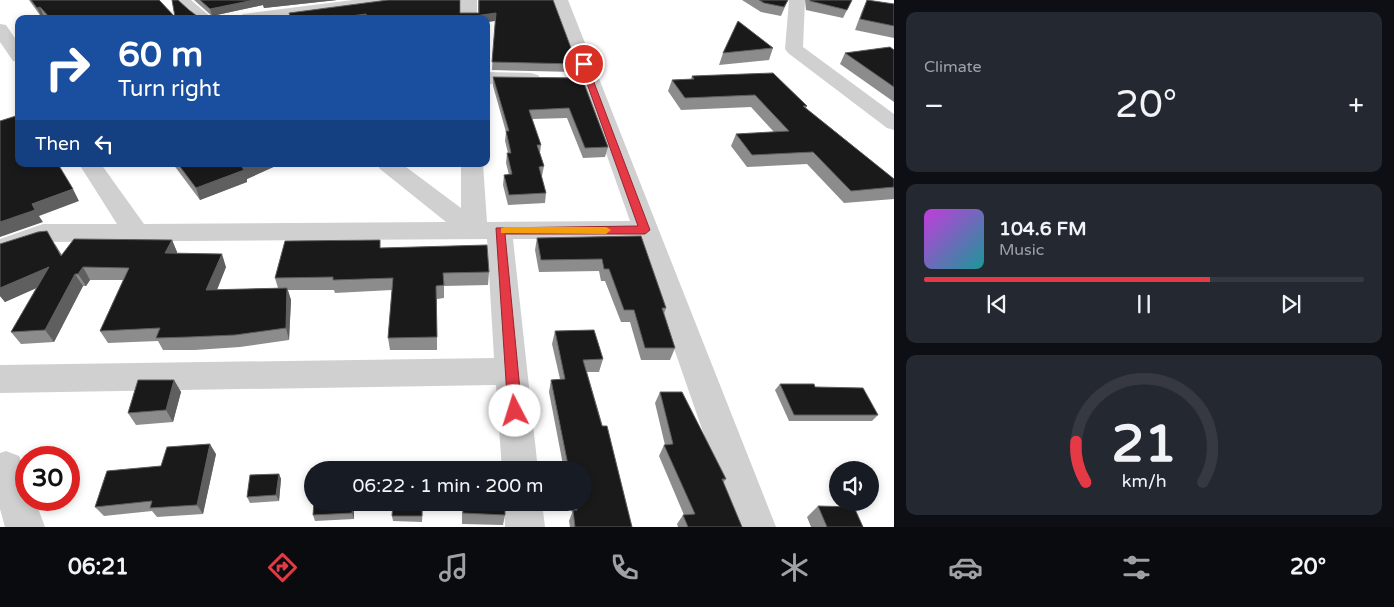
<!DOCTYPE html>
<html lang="en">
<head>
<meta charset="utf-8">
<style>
	body { margin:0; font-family:"Varela Round",sans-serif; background:#242831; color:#f1f3f6; height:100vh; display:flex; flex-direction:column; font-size:19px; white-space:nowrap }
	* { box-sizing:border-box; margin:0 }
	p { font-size:16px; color:#9ea1a6 }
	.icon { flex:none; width:28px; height:28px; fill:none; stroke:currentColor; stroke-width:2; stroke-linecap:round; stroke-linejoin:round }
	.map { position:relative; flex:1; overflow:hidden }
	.drawer { display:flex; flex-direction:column; gap:12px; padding:12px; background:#0d0f14; width:500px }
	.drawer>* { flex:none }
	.guide { position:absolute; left:15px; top:15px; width:475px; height:152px; border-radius:10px; box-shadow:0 2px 8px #0003; background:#1a4fa0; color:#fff; overflow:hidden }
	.controls { position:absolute; left:829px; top:461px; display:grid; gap:10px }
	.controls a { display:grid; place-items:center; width:50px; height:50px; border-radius:50%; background:#171b24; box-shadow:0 2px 8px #0003; font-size:25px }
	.speed { position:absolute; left:15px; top:446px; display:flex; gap:10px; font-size:25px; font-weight:700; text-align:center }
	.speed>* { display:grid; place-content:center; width:65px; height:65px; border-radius:50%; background:#171b24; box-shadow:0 2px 8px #0003; line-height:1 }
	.speed .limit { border:8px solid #d22; background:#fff; color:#111 }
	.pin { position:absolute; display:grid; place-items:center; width:42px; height:42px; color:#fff; margin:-21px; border:2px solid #fff; border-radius:50%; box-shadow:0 1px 5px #0007 }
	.me { position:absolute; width:55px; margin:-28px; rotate:355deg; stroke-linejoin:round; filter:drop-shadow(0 0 4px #0008) }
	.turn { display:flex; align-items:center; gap:18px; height:105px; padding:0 20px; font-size:22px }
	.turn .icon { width:65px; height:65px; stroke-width:2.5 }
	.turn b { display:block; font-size:35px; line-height:42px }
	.then { display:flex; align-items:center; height:48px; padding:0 20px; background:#0003; gap:10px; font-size:19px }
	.big { font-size:38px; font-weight:600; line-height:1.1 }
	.drawer .tile { flex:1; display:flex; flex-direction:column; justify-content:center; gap:8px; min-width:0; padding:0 18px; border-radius:10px; background:#242831 }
	.drawer .dial { align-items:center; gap:0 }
	.dial svg { height:130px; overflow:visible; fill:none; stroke:#363941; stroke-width:7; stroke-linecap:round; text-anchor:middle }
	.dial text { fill:#f1f3f6; stroke:none }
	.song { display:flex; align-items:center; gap:15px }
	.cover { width:60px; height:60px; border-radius:8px; background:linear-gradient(135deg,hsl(290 70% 55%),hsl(180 70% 35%)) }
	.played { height:5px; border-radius:2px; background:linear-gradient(90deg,#e63946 65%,#363941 65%) }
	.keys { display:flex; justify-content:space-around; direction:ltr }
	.heat { display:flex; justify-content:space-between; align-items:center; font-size:28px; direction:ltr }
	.trip { position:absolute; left:304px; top:461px; width:288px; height:50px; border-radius:25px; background:#171b24; box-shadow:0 2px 8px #0003; font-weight:600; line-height:50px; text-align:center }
	.tabs { display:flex; height:80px; justify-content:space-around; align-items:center; background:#090b0e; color:#9ea1a6 }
	.tabs .icon { width:35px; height:35px }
	.tabs .selected { color:#e63946 }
	.tabs b { font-size:22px; color:#f1f3f6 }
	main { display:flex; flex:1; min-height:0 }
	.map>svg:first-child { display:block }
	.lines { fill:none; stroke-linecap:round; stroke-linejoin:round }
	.minor { fill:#d0d0d0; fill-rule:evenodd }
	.wall { fill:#8c8c8c }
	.shaded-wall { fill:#5f5f5f }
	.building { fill:#1a1a1a; stroke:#5f5f5f }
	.route { fill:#e63946; stroke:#96252e }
	.slow { fill:#f59e0b }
</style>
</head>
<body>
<main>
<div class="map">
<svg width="894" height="527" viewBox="0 0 894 527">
	<rect width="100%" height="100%" fill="#fff"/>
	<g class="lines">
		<g class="minor">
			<path d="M173,0h18l22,19h-18z"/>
			<path d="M353,0h45l-8,5 -107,14h-48l8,-5z"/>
			<rect x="461" y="0" width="16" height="19"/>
			<path d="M552,0h16l208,527h-40l-100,-288h-123l25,231h-36l-6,-85 -496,8v-28l494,-7 -7,-119 -441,3 -46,16v-19l43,-15h74l-38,-60h22l43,60 302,-2 -66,-53 -3,-5h25l59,44v-44h22l4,58 143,-1z"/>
			<path d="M789,0h16l-2,47 91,67v16l-7,-2 -99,-75 -3,-4z"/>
			<path d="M0,24l6,1 13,19v18l-6,-1 -13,-19z"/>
			<path d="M486,72l45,1 7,2 3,4 -3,4 -7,2 -45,-1z"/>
			<path d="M6,451l13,5 7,17v27h9l10,27h-40l-5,-18v-56z"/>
			<path d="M504,502h38l3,25h-40z"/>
		</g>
	</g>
	<g class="wall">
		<path d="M29,0h130l16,17 14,-7 12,9h-155l-2,-2 -2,1z"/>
		<path d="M194,0h143l-73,8 -1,-3 -51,11z"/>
		<path d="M478,0l99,64 -2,8 -83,-2 3,-49 -9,1v-3h-196l-1,-6h189z"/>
		<path d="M742,0h46l-7,16 -20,-4z"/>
		<path d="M805,0h47l-9,18 -37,-8z"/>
		<path d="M867,0l27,4v34l-39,-8 7,-19z"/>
		<path d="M773,48l-4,12 -50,5 4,-12z"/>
		<path d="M894,50v52l-54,-38 5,-11z"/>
		<path d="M692,76l115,30 -1,2 88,71v20l-50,4 -37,-39 -60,3 -16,-21 5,-12 38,-2 -23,-25 -70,3 -13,-19 4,-11 19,-1z"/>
		<path d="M493,77l89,1 26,69 -3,10 -22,1 -16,-40 -35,1 9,26 -1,8 4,13 -2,10h-1l5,17 -1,10 -37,2 -5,-20 1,-10h5l-3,-12 1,-10h1l-3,-12 1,-9 -13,-46z"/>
		<path d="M173,164h107l-33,15v3l-47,18z"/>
		<path d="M641,236l25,72 -2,6 11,34 -5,12h-29l-11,-38h-9l-16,-41h-4l-2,-10 -60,1 -4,-22 2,-12z"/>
		<path d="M172,240l5,12v1l49,14 -9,23 61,-2 -3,-10 106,-30 108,24 -1,13 -44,1v12l-7,1v51h-47l-2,-12 4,-48 -57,3 -1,-3h-46l3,10 -2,40 -49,7 -45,3h-32l-5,-9 -50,2 -8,-12 23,-51h-33l-4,6h-3l-29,56 -33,2 -10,-12 25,-44 -31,14 -5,-6v-52h55l7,11z"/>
		<path d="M555,331l48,28 -4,13h-12l45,155h-62l-1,-6 3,-8 -2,-11h12v-32h-18l-15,-78 2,-12 9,-1 -8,-35z"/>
		<path d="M174,380l7,12 -8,30 -37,3 -8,-12z"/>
		<path d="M780,384l35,3 63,28 -6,6h-83l-14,-31z"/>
		<path d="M660,392l66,87 -3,4 19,44h-64l-1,-3 6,-9h1l-25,-59 5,-11h1l-10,-42z"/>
		<path d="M216,454l-13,60 -46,3 -5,-6 -48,5 -9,-9 66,-41z"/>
		<path d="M279,474l2,5 -2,22 -29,2 -3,-6z"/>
		<path d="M314,502h40v17l-39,2 -2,-6z"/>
		<path d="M423,502l-1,20 -29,-1 -1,-5z"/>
		<path d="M462,502l43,13 -2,10 -41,-1z"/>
		<path d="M818,506l45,21h-52l-4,-10z"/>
	</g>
	<g class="shaded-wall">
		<path d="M254,0h83l-73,8 -1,-3 -51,11 -2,-7z"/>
		<path d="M40,7l4,10 -2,1 -5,-10z"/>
		<path d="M496,13l-1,8 -9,1v-3h-34z"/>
		<path d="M366,14l1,5h-38z"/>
		<path d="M250,164h30l-33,15v3l-47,18 -4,-12z"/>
		<path d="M73,189l6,12 -40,15 4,6 -43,15v-15l32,-18z"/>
		<path d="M172,240l5,12 -6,13 -6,-12z"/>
		<path d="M222,254l4,13 -14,35 -6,-12z"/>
		<path d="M49,267l8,12 -52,23 -5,-6v-8z"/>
		<path d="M83,267l7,13 -4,6 -8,-12z"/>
		<path d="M75,274l8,12 -29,56 -9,-12z"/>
		<path d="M287,288l4,12 -2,40 -3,-12z"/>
		<path d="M174,380l7,12 -8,30 -7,-12z"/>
		<path d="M210,444l6,10 -13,60 -6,-9z"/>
		<path d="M279,474l2,5 -2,22 -3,-6z"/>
		<path d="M353,502h1v17l-2,-6z"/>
	</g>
	<g class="building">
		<path d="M31,0h128l16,17 -3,-17h6l11,10 12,9h-150l-11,-12 -3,1z"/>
		<path d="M200,0h54l-44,9z"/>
		<path d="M388,0h72v13h19v-13h74l24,64 -85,-2 4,-49 -44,6h-84l-2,-5 -37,5h-38l-2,-6z"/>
		<path d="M759,0h29l-4,7 -20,-4z"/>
		<path d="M810,0h42l-5,10 -37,-9z"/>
		<path d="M867,0l27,4v22l-34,-7z"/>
		<path d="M738,21l35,27 -50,5z"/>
		<path d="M890,47l4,3v37l-49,-34z"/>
		<path d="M773,73l34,33h-4l91,73v8l-43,4 -38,-39 -61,3 -16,-21 53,-3 -34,-36 -70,3 -13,-18 22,-1 -2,-3z"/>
		<path d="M493,77l89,1 26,69 -23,1 -16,-40 -40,2 12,35h-4l7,21 -5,1 7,26 -37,2 -5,-20 8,-1 -5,-21h4l-5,-22h3z"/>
		<path d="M19,115v49h39l15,25 -41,15 3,6 -35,12v-101z"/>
		<path d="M178,164h72l-8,3 2,3 -48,18z"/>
		<path d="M47,231l14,25 13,-17 98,1 -7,13 57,1 -16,36 81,-2 -1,40 -51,7 -46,2 -33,1 4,-10 -60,3 29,-63 -46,-1 -5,7h-3l-30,56 -34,2 38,-65 -49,21v-44l38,-12z"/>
		<path d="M641,236l25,72h-4l13,40h-30l-11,-38h-10l-15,-41h-5l-2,-10 -61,1 -4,-22z"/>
		<path d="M380,240v8l107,-3 2,27 -46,1 1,12 -8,1 1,51 -49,1 5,-60 -60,2v-3l-58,1 10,-37z"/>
		<path d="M594,330l9,29 -20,1 19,66h5l25,101h-57l-2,-17h4l-1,-8h6v-32h-13l-18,-90 14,-1 -10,-48z"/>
		<path d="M138,380h36l-8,30 -38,3z"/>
		<path d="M780,384h34l1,3 48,1 15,27h-84z"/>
		<path d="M660,392h22l44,87h-4l20,48h-54l-5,-12 12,-1 -31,-69 9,-1z"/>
		<path d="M210,444l-13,61 -47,3 2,-7 -57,6 12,-36 54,-5 6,-19z"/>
		<path d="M463,467l43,1v2h-43z"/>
		<path d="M279,474l-3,21 -29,2 3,-22z"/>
		<path d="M314,502h39l-1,11 -39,2z"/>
		<path d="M393,502h29v14h-30z"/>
		<path d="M463,502h42v13l-42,-2z"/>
		<path d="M818,506l36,1 9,20h-36z"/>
	</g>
	<path class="route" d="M584,62l3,2 63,166 -5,4h-140l17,177 -2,4 -5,2 -5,-2 -2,-4 -12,-183 142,-2 -58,-162z"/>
	<path class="slow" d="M505,227h101l5,3 -5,4 -105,-1v-5z"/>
</svg>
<div class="controls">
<a><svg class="icon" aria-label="sound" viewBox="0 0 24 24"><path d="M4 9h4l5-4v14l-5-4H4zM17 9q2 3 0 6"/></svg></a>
</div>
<div class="speed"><div class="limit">30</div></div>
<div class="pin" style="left:584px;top:64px;background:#d93025"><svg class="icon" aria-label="arrive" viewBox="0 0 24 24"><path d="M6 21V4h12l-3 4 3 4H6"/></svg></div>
<svg class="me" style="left:515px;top:411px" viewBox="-20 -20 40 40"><circle r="19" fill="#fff"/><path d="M0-13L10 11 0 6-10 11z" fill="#e63946"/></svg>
<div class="trip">06:22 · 1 min · 200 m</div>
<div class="guide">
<div class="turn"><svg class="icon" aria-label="right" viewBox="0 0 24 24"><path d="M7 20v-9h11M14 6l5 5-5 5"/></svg><div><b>60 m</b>Turn right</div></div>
<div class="then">Then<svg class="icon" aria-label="left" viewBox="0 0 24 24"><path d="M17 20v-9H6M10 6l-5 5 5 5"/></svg></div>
</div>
</div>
<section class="drawer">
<div class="tile"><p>Climate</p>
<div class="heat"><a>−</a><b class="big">20°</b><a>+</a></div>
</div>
<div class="tile">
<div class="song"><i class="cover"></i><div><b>104.6 FM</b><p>Music</p></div></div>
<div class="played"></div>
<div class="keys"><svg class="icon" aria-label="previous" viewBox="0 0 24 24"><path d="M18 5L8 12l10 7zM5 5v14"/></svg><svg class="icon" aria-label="pause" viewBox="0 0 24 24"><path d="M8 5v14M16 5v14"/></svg><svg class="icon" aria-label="next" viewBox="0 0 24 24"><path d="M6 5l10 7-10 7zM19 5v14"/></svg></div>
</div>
<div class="tile dial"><svg viewBox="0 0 100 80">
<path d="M14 69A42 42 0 1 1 86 69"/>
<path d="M14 69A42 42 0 0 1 8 44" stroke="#e63946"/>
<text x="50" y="56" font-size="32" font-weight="700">21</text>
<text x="50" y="72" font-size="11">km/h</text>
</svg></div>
</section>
</main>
<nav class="tabs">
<b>06:21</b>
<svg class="icon selected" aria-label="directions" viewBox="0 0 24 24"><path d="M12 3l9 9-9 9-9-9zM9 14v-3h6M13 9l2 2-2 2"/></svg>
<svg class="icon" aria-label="music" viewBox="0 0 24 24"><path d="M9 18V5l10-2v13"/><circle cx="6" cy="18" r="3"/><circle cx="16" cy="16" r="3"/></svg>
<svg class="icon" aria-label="phone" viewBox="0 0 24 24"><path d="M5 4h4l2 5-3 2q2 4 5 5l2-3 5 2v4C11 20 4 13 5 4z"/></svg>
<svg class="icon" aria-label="climate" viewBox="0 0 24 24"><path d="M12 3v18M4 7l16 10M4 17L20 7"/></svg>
<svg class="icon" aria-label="car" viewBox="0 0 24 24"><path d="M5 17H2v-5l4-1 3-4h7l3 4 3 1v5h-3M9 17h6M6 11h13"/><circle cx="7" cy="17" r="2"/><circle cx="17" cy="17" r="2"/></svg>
<svg class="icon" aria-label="filters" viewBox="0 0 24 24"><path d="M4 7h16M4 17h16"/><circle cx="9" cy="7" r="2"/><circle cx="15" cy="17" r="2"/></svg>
<b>20°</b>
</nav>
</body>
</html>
